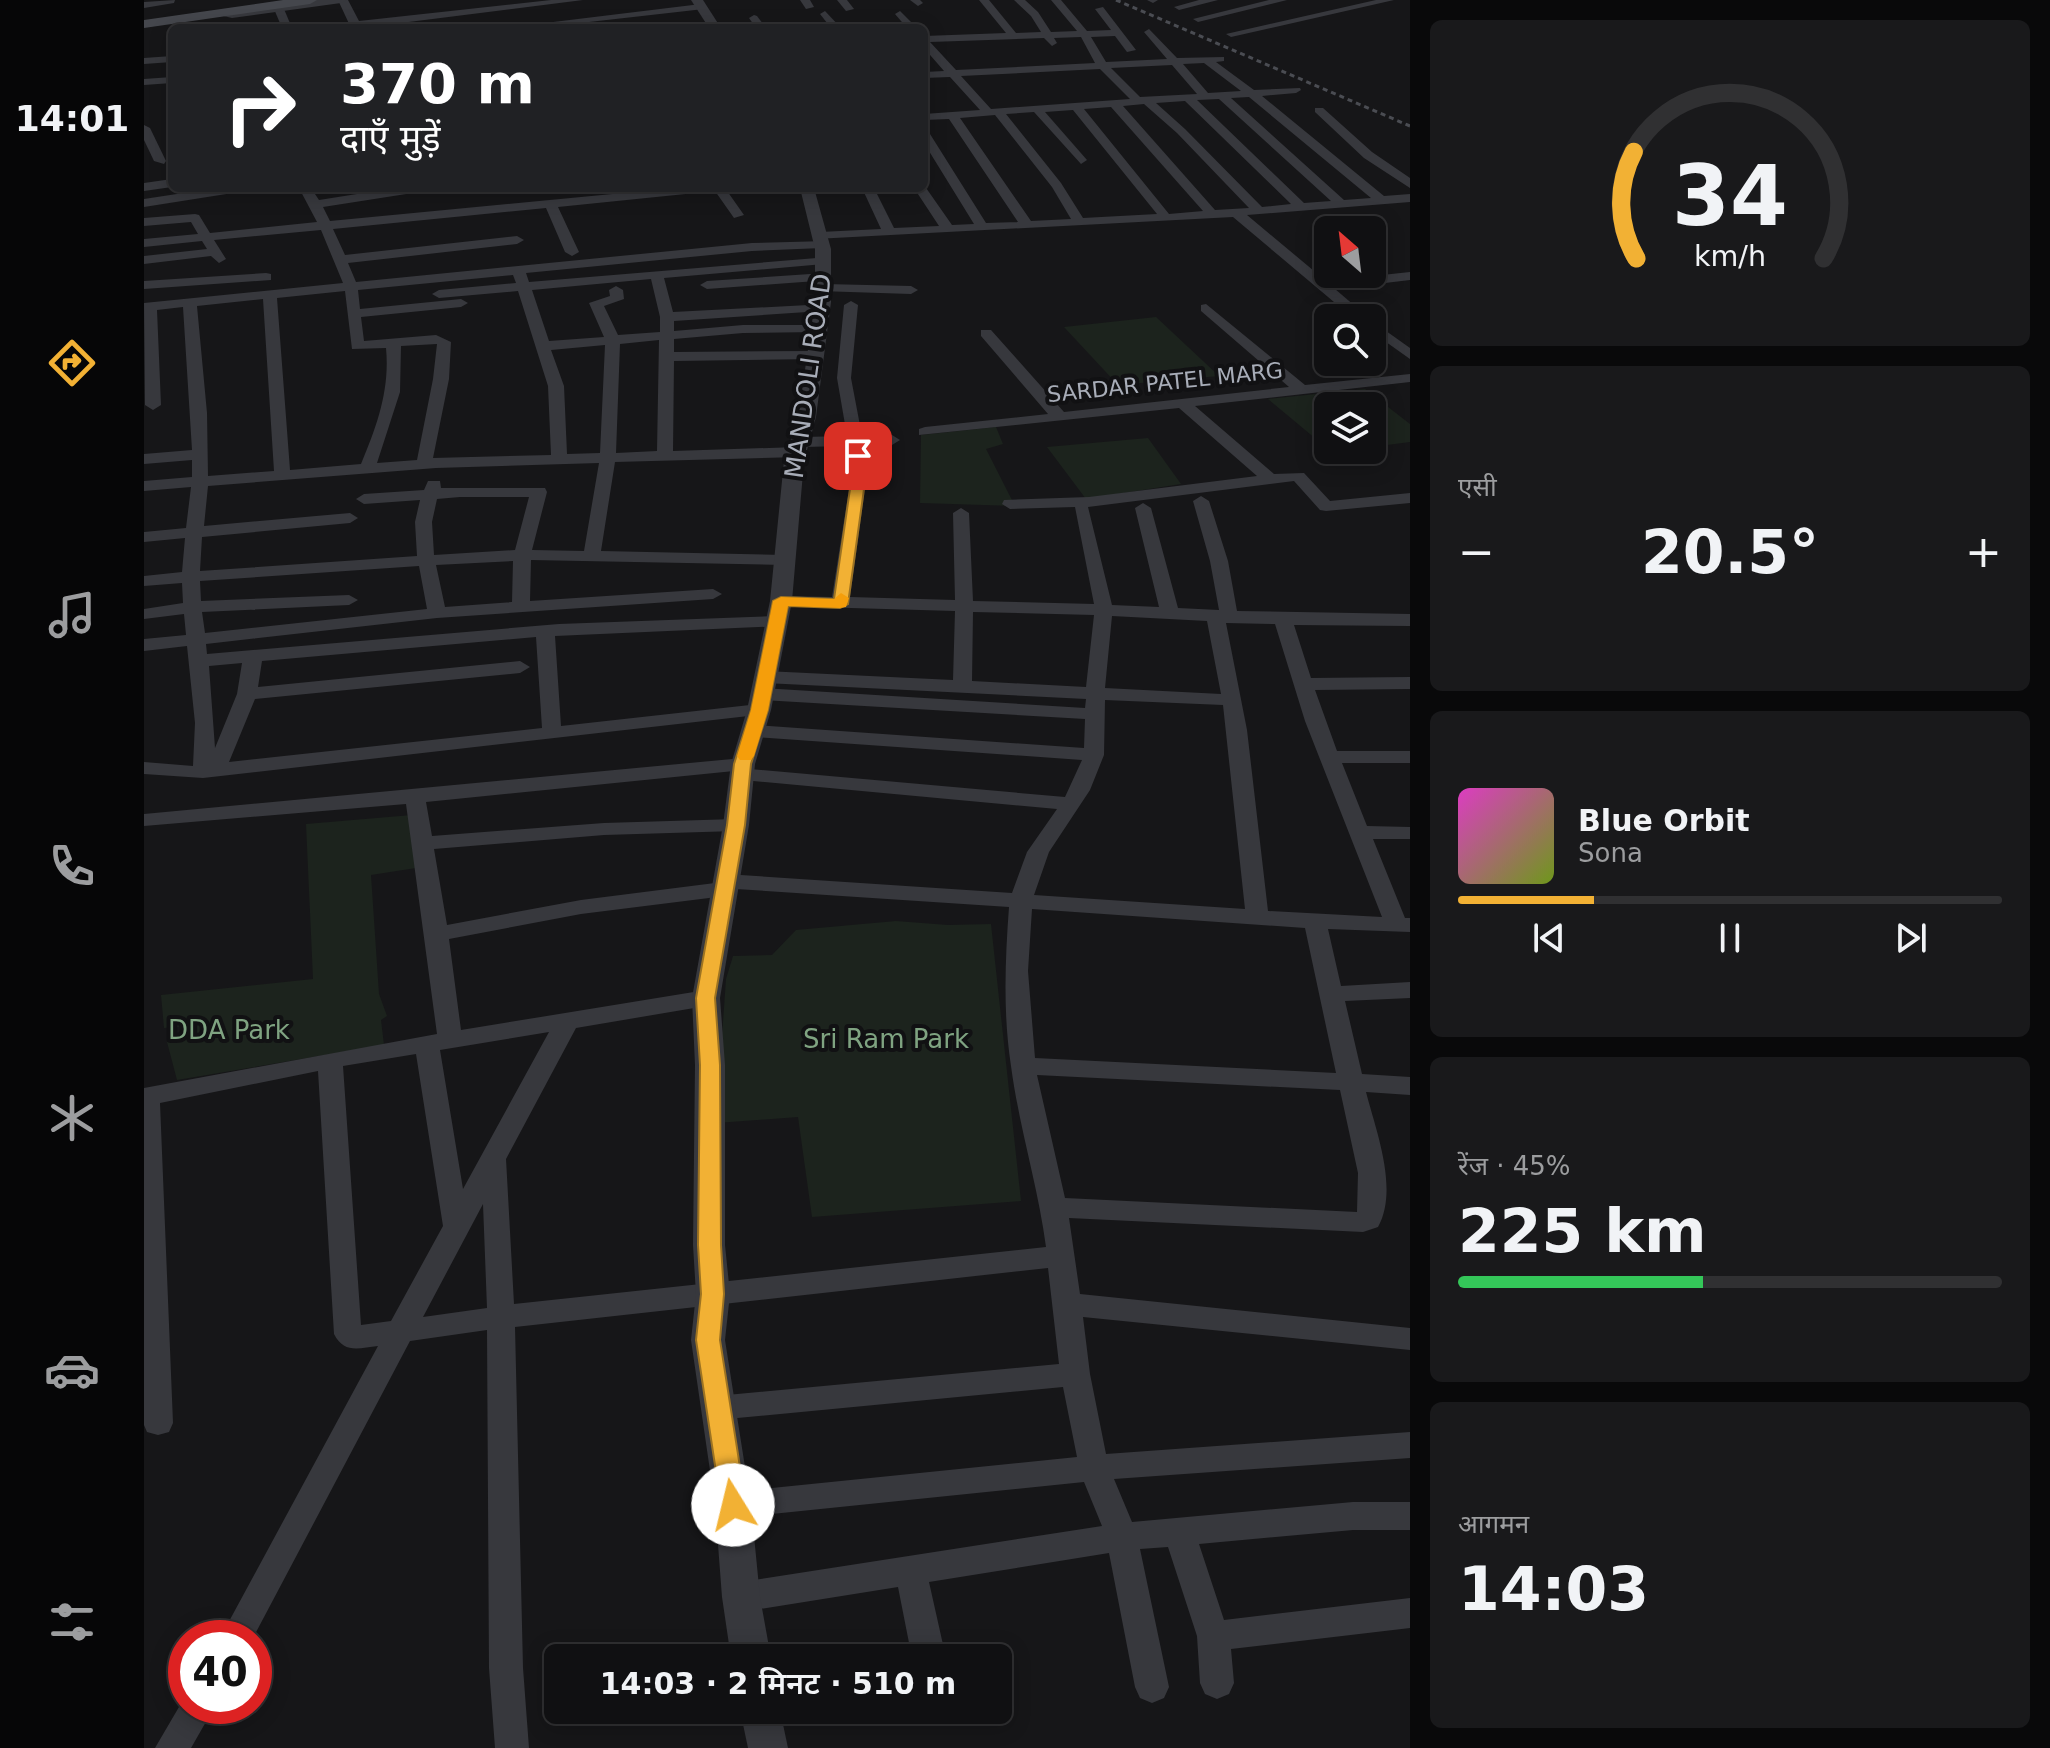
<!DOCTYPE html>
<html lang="hi">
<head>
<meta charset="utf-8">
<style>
	body { margin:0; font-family:"DejaVu Sans","Noto Sans Devanagari",sans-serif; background:#19191b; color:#f1f3f6; height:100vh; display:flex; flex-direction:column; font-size:30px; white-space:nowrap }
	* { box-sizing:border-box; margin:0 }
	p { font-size:26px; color:#9c9d9f }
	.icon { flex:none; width:44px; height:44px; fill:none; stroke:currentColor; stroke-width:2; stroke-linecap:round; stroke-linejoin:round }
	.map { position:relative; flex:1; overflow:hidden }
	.sheet { display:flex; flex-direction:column; gap:20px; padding:20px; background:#09090a; width:640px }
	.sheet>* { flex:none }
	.guide { position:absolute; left:24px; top:24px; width:760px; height:168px; border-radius:12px; box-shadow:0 4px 20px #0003,0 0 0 2px #303032; background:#202124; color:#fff; overflow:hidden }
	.needle { width:52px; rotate:332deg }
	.tools { position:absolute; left:1170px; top:216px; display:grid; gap:16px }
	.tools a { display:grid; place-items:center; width:72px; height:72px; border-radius:12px; background:#101012; box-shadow:0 4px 20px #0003,0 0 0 2px #303032; font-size:40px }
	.speed { position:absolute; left:24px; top:1620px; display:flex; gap:16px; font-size:40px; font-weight:700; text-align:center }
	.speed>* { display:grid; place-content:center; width:104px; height:104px; border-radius:50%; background:#101012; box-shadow:0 4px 20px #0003,0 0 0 2px #303032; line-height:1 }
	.speed .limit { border:12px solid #d22; background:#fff; color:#111 }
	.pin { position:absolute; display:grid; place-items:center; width:68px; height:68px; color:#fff; margin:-34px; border-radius:16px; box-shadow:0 4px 12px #0006 }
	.me { position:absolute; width:88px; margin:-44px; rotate:351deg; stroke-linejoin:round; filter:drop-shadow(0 0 6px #0008) }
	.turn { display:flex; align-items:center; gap:28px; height:168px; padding:0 40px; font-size:36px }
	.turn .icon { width:104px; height:104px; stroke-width:2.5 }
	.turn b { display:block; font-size:56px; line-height:68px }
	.big { font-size:60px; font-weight:600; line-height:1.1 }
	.sheet .widget { flex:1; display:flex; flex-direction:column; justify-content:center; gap:12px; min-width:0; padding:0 28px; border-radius:12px; background:#19191b }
	.sheet .dial { align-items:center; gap:0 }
	.dial svg { height:208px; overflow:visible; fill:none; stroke:#303032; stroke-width:7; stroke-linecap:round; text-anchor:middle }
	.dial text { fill:#f1f3f6; stroke:none }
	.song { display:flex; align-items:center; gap:24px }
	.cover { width:96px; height:96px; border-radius:12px; background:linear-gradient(135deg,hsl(310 70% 55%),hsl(80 70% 35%)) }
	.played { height:8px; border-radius:4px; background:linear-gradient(90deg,#f2b134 25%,#303032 25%) }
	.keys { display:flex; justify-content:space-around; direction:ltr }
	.heat { display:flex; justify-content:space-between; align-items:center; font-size:44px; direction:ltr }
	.charge { height:12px; border-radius:6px; background:linear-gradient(90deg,#34c759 45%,#303032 0) }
	.trip { position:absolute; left:400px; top:1644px; width:468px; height:80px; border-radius:12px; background:#101012; box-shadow:0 4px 20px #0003,0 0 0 2px #303032; font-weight:600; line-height:80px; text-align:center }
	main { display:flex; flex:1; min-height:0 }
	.dock { display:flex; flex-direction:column; width:144px; justify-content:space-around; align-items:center; background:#060607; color:#9c9d9f }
	.dock .icon { width:56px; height:56px }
	.dock .current { color:#f2b134 }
	.dock b { font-size:36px; color:#f1f3f6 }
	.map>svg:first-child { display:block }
	.green { fill:#1c231d }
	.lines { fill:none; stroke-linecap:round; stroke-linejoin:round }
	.minor { fill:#37383d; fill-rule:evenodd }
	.tertiary { fill:#37383d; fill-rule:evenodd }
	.secondary { fill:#45474d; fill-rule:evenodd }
	.rail { stroke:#4a4c52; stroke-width:3; stroke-dasharray:5 4; stroke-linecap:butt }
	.route { fill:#f2b134; stroke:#9d7322; stroke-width:2 }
	.slow { fill:#f59e0b }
	.labels { text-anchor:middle; stroke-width:8; stroke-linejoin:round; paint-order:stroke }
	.far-street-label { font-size:22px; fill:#a8adb8; stroke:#111113 }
	.street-label { font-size:26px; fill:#a8adb8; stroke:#111113 }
	.park-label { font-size:26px; fill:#7fa381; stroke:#111113 }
</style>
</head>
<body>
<main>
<nav class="dock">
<b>14:01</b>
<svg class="icon current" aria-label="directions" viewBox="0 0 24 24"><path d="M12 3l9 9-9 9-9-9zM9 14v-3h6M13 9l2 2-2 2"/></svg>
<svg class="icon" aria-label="music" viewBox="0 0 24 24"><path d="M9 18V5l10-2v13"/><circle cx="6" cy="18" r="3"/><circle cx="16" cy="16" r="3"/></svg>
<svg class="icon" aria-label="phone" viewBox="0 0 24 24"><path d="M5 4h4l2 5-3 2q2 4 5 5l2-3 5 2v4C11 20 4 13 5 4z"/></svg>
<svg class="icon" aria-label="climate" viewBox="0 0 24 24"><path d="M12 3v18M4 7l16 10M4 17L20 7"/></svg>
<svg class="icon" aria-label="car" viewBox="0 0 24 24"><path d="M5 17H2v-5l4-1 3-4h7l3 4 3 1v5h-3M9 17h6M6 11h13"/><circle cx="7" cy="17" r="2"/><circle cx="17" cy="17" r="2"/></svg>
<svg class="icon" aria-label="filters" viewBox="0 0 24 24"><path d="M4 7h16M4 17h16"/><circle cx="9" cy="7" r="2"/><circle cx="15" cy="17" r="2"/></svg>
</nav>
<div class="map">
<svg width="1266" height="1748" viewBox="0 0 1266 1748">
	<rect width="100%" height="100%" fill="#161618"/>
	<g class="green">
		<path d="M1012,317l63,59 -101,9 -54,-58z"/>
		<path d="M1221,389l45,35v18l-38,5v-41h-44v43l-60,-50z"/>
		<path d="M852,427l7,17 -17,5 29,57 -95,-3 1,-68z"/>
		<path d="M1004,438l33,46 -95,15 -39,-52z"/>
		<path d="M268,815l4,53 -45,7 8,119 8,22 -6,4 3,25 -207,35 -10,-38 19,-4 -1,-12 -21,2 -3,-33 152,-16 -7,-155z"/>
		<path d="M752,921l52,4 43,-1 30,277 -209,16 -14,-100 -82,6 10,-144 7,-23 39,-1 24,-25z"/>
	</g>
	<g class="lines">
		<g class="minor">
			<path d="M31,0l-1,3 -30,5v-6z"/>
			<path d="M194,0h10l11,21 192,-21h32l-222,28h-10z"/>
			<path d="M656,0h10l4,7 -8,2z"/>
			<path d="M693,0h10l7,9 -8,2z"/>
			<path d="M766,0h10l3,3 -5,3z"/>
			<path d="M835,0h10l27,33 25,-1 -10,-16 -17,-16h11l13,12 13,20 26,-1 -26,-31h10l26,31 24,-1 -16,-21 8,-2 33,43 -9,2 -12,-16 -24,1 15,25 61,-3 -23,-27 5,-3 28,29 47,-1v4l-8,1 38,28 46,-2 1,2 -5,3 -34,3 122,100 26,-2v8l-163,13 79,66 84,-9v8l-75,9 34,29h-16l-120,-101 -418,22v-6l5,-1 61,-3 -19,-41h12l20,40 45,-2 -25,-38h10v-3l28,40 22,-1 -50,-81v-12l6,3 56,89 32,-1 -69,-103 -25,1v-6l56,-4 -30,-33 -26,1v-6l20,-1 -20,-23v-12l82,-3zM937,37l14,26 -139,7 -26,-28 114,-4 8,8 5,-3 -3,-5zM1060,63l37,28 -33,2 -25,-29zM1028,65l25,29 -57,3 -29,-29zM956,69l30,30 -139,10 -30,-33zM1105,97l122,101 -27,2 -113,-102zM1075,99l112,102 -27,2 -107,-103zM1041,101l106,103 -29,3 -77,-78 -29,-26zM1000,104l33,29 72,75 -34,2 -92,-104zM967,107l92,104 -34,3 -85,-105zM929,110l84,104 -74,4 -22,-35 -55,-69 28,-2 47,52 6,-4 -42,-48zM851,115l57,72 19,32 -40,2 -71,-103z"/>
			<path d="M1003,0h11l-5,3z"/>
			<path d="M1055,0h19l-39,10 -5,-3z"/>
			<path d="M1125,0h18l-89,22 -5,-3z"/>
			<path d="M1232,0h18l-163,37 -5,-3z"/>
			<path d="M557,4l3,5 -168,19h-32z"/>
			<path d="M135,6l5,3 8,19h-10l-8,-19z"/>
			<path d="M681,11l16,17h-10l-11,-14z"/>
			<path d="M756,11l17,17h-10l-12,-14z"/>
			<path d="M610,15l3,1 9,12h-10l-7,-10z"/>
			<path d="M28,56v6l-28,2v-6z"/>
			<path d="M28,77v6l-28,2v-6z"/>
			<path d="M1171,108h8l49,44 38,26v10l-46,-30 -49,-46z"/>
			<path d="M0,125l6,3 16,33 -2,3 -10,-3 -10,-21z"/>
			<path d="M28,179v8l-28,4v-8z"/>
			<path d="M72,188h29l-6,4 -95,15v-8z"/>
			<path d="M155,188h12l8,12 76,-12h30l-6,4 -96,15 7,14 345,-33h50l19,27 -10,3 -19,-27 -157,16 21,45 -7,4 -7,-4 -19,-44 -213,21 12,26 172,-19 7,4 -7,4 -169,19 8,19 396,-39 75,-2 2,3 -7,4 -70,3 -226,22 3,9 300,-25v6l-5,1 -160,14 9,34 154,-8 2,3 -7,4 -148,10v10l69,-6h80l2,3 -7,4 -75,1 -69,6v13l140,-1 7,4 -7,4 -140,2 -1,90 125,-4 8,5 -8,5 -183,5 -14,89 183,4 9,5 -9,5 -253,-5 -1,41 183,-12 9,5 -9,5 -276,19 -231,26 1,10 352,-30 218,-8 9,6 -2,4 -229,10 6,90 198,-22 7,2 3,4 -3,4 -563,64 -59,-4v-12l49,4 2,-43 -8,-77 -43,5v-12l42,-4 -2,-21 -40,5v-10l39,-6 -1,-20 -38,3v-10l38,-4 3,-34 -41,4v-10l42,-4 5,-41 -47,4v-10l48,-4v-17l-48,4v-10l48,-4 -9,-143 -26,3 4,95 -8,5 -8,-5 -1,-102 199,-20 -22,-53 -107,10 12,19 -7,4 -8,-7 -67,8v-8l63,-7 -5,-8 -58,6v-8l54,-5 -7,-12 -47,4v-8l51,-4 4,1 11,18 107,-11zM369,275l3,8 -77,7 -7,4 7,4 79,-7 30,95 3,69 -118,3 16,-79 2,-37 -15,-7 -72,6 -3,-24 100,-10 7,-4 -7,-4 -101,10 -2,-19zM507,279l9,38v15l-42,3 -14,-29 20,-7 -1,-9 -7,-4 -7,4 1,6 -21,7 15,34 -55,4 -17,-51zM201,291l7,58 34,-1c4,42 -9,78 -25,116l-71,6 -13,-172zM119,299l11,172 -66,5 -1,-63 -10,-107zM515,340l-2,111 -41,2 4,-109zM293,344l-4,35 -16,81 -40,3 23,-71 1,-46zM461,345l-5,108 -33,1 -3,-68 -13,-36zM455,463l-15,88 -52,-1 15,-58 -2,-4h-104l-1,-7h-12l-4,9 -60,4 -8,5 8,5 56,-4 -5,22 2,34 -217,15 2,-34 148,-14 8,-5 -8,-5 -146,13 4,-40 228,-18zM316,497h69l-14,53 -81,5 -2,-33 5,-23zM369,561l-1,41 -67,5 -9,-42zM275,566l8,43 -222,24 -3,-21 147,-7 9,-5 -9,-5 -148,6 -1,-20zM392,637l6,91 -313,34 26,-63 265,-26 10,-6 -10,-6 -262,26 4,-26zM98,663l-5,31 -22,54 -6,-82z"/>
			<path d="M122,273l5,1v6l-127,9v-8z"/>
			<path d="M681,273l7,4 -2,3 -123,9 -7,-4 7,-4z"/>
			<path d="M680,284l87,2 7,4 -7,4 -92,-3 -2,-3z"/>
			<path d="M707,301l7,4 -7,73 11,58 30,-1 8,5 -8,5h-28l1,44 -15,108 105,3 -2,-87 8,-5 8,5 4,88 121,3 -19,-97 -65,2 -8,-5 2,-4 85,-3 168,-21 -78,-68 -260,27v-6l6,-2 123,-13 -67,-78v-6h10l73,82 225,-25 -88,-76v-6l5,-1 99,81 105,-11v8l-215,24 79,68 30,-1 26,28 80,-8v10l-84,8 -6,-1 -26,-29 -206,26 24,98 47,2 -24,-99 8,-5 8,5 27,100 41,2 -9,-49 -17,-60 8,-5 8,5 19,60 9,50 173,3v12l-116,-1 17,53 99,-1v12l-95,1 22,61h73v12h-68l25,63 43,1v12h-37l32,79h5v14l-82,-3 13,57 69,-4v16l-65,3 17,73 48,3v18l-44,-3c10,39 33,97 12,135l-15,5 -294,-14 11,76 330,34v22l-327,-33 7,57 16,80 304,-22v26l-296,21 18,43 221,-20h57v28h-57l-154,14 25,76 186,-22v30l-179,21 3,34 -5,11 -12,5 -12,-5 -5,-11 -3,-47 -29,-89 -28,2 29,138 -5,11 -12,5 -12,-5 -5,-11 -26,-134 -180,29 17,76h-34l-14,-71 -157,25 -11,-5 -5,-10 5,-10 11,-5 361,-56 -18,-44 -351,36 -11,-4 -4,-9 4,-9 11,-4 344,-35 -14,-70 -347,33 -10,-3 -5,-9 5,-9 10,-3 343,-32 -11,-96 -533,59 8,341 6,80h-34l-6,-80 -2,-338 -77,11 -157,297h-33l158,-292c-19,2 -34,8 -44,-12l-16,-263 -158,32 13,320 -4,9 -11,3 -11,-3 -3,-7v-337l293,-54 -31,-230 -262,22v-12l599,-56 10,6 -3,5 315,28 17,-37 -328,-23 -10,-6 10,-6 330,23 1,-29 -323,-19 -10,-6 10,-6 323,20 1,-9 -321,-16 -10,-6 10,-6 188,9 2,-69 -174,-5 -9,-5 9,-5 51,1 17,-108 -1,-43 -46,1 -8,-5 8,-5 45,-1 -10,-58 7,-73zM829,612l121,3 -8,72 -114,-6zM968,616l95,5 14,73 -116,-6zM1082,623l49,1 30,97 77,196 -114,-6 -21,-181zM961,700l118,5 22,204 -211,-14 15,-43 41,-62 14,-35zM590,771l1,7 7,2 315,29 -30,43 -15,41 -287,-19 -8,2 -2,7 -134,17 -134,25 -13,-76 170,-14 132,-4 11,-6 -11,-6 -132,4 -172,13 -6,-34zM592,889l273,18c-4,53 -6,107 2,159 8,61 27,120 35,181l-532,57 -8,-145 70,-131 130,-22 8,-2 4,-6 -4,-6 -8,-2 -245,40 -12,-91 132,-25 144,-18 8,-2zM888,909l273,19 31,145 -301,-15 -7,-87zM405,1032l-86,157 -23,-139zM272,1054l27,172 -52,95 -30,4 -18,-259zM893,1075l303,15 18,83 -1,39 -292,-14zM339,1204l4,104 -64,9z"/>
			<path d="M1228,321l38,27v11l-38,-27z"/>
			<path d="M42,1695v11h29l-24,42h-36z"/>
		</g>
		<g class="tertiary">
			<path d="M172,0h31l-6,3 -109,15 -21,-5 6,-3 15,2z"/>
			<path d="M547,0h12l18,28h-12z"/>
			<path d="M656,188h14l17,61v53l-15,115 -12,44 -12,140 -21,109 -16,54 -6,61 -29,173 5,67v180l5,49 -5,46 26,165 9,92 11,61h-40l-9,-61 -7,-92 -24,-165 5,-46 -3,-49 2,-180 -3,-67 31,-173 8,-61 16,-54 23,-109 14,-140 14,-44 17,-115v-53z"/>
			<path d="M596,1710h40l8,38h-40z"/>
		</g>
		<path class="secondary" d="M139,0h34l-7,4 -166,24v-8z"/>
		<path class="rail" d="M972,0l294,126"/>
	</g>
	<path class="route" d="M714,452l7,4 -1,33 -16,115 -8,4 -52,-2 -20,104 -17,54 -6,61 -30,173 5,67 1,180 3,49 -4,46 26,165 -4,8 -9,3 -9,-3 -3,-8 -25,-165 5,-46 -3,-49 2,-180 -4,-67 31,-173 7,-61 17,-54 22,-109 8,-4 53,2 16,-110 2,-33z"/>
	<path class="slow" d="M697,593l8,5 -3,9 -6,1 -52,-2 -20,104 -14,46 -3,4h-11l-3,-4 14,-46 22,-109 8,-4 53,2z"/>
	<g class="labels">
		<g class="far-street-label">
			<text transform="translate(1021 382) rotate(-6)" y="8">SARDAR PATEL MARG</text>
		</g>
		<g class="street-label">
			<text transform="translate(664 376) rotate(-82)" y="9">MANDOLI ROAD</text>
		</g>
		<g class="park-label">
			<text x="85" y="1039">DDA Park</text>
			<text x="742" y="1048">Sri Ram Park</text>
		</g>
	</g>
</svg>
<div class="tools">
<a><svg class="needle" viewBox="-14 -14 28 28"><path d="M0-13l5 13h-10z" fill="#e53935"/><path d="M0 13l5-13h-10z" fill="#9c9d9f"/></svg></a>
<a><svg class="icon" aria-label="search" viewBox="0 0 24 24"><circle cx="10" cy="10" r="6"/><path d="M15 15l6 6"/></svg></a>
<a><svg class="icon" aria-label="layers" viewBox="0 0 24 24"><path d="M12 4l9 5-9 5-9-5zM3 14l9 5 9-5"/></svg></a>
</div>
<div class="speed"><div class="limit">40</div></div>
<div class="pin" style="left:714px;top:456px;background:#d93025"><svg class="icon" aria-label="arrive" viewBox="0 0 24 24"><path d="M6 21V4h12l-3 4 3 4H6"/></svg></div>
<svg class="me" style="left:589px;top:1505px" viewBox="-20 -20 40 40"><circle r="19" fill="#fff"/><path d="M0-13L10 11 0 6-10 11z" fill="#f2b134"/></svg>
<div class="trip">14:03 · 2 मिनट · 510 m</div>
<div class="guide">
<div class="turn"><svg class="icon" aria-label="right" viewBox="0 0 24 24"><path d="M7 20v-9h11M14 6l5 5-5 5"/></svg><div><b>370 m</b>दाएँ मुड़ें</div></div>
</div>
</div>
<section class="sheet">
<div class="widget dial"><svg viewBox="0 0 100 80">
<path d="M14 69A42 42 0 1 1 86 69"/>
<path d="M14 69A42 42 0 0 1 13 28" stroke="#f2b134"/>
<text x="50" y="56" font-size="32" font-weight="700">34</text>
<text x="50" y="72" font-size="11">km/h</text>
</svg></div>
<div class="widget"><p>एसी</p>
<div class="heat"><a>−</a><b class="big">20.5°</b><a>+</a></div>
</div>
<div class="widget">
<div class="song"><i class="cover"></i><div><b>Blue Orbit</b><p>Sona</p></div></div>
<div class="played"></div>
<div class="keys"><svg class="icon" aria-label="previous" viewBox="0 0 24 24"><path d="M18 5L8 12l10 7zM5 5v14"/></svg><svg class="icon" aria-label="pause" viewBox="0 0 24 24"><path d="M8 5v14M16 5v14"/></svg><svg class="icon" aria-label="next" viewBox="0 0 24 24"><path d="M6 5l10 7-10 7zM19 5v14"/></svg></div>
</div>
<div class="widget"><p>रेंज · 45%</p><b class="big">225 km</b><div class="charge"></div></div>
<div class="widget"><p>आगमन</p><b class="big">14:03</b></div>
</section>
</main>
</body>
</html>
